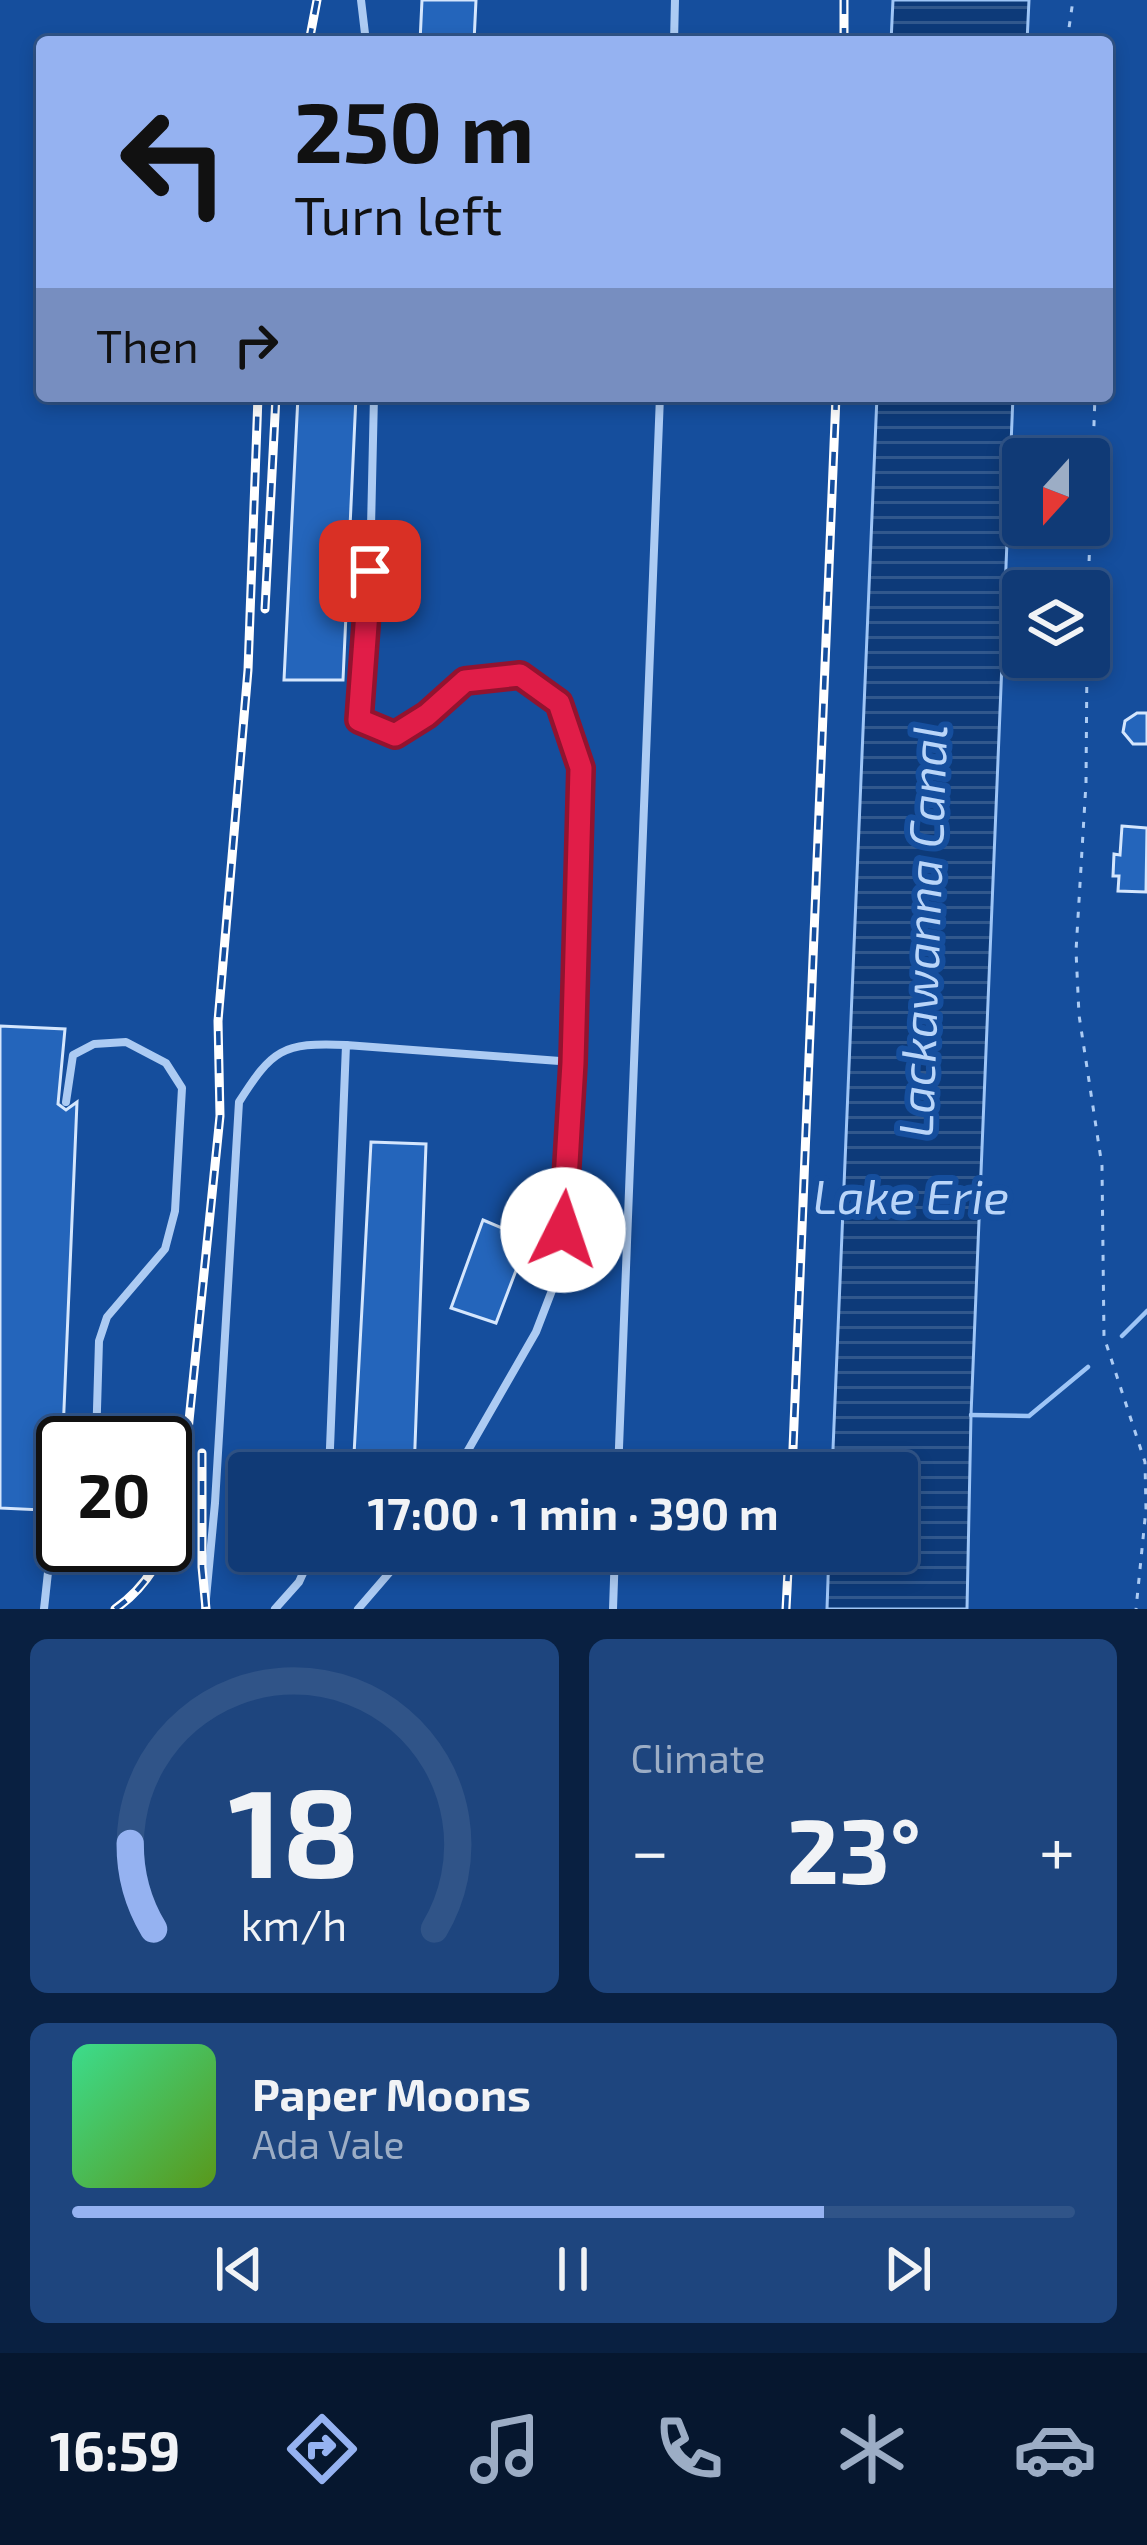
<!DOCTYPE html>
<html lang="en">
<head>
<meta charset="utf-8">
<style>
	body { margin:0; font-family:"Exo 2",sans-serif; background:#1e457e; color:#f1f3f6; height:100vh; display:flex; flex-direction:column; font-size:45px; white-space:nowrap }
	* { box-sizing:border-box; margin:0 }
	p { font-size:39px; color:#9cadc5 }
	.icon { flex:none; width:66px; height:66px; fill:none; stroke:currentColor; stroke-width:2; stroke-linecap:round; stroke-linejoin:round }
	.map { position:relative; height:1609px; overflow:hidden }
	.drawer { display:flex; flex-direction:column; gap:30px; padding:30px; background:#092041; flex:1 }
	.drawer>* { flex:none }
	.hud { position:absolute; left:36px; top:36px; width:1077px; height:366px; border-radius:12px; box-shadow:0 6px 18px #0003,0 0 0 3px #305488; background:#95b2f1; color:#111; overflow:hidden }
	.needle { width:78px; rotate:201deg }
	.tools { position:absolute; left:1002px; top:438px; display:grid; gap:24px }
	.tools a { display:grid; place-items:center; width:108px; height:108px; border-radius:12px; background:#103a76; box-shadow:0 6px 18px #0003,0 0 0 3px #305488; font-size:60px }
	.speed { position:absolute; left:36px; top:1416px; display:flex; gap:24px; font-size:60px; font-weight:700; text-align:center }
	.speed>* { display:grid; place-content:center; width:156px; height:156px; border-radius:50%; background:#103a76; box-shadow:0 6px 18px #0003,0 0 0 3px #305488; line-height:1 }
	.speed .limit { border:6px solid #111; border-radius:18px; background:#fff; color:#111 }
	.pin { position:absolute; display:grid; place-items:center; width:102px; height:102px; color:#fff; margin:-51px; border-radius:24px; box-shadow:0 6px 18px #0006 }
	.me { position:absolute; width:132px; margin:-66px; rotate:4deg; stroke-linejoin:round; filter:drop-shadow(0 0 9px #0008) }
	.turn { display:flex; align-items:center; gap:42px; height:252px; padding:0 60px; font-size:54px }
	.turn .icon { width:156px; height:156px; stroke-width:2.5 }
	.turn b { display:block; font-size:84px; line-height:102px }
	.then { display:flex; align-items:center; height:114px; padding:0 60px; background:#0003; gap:24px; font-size:45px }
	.big { font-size:90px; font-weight:700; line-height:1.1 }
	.drawer .card { flex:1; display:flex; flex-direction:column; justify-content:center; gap:18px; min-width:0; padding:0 42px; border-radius:18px; background:#1e457e }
	.drawer .dial { align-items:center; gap:0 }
	.dial svg { height:312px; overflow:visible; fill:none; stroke:#305488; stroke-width:7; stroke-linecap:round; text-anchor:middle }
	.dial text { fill:#f1f3f6; stroke:none }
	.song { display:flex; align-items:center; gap:36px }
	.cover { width:144px; height:144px; border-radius:18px; background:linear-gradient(135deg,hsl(150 70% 55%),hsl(90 70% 35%)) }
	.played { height:12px; border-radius:6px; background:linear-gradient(90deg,#95b2f1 75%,#305488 75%) }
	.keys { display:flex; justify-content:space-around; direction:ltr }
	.heat { display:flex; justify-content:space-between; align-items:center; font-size:66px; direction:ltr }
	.drawer .tiles { flex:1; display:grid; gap:30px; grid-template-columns:1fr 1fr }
	.card:last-child { grid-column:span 2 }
	.trip { position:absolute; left:228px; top:1452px; width:690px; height:120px; border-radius:12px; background:#103a76; box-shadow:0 6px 18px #0003,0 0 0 3px #305488; font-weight:700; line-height:120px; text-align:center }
	.menu { display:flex; height:192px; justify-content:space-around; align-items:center; background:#06172f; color:#9cadc5 }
	.menu .icon { width:84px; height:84px }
	.menu .on { color:#95b2f1 }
	.menu b { font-size:54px; color:#f1f3f6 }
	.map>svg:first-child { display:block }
	.water { fill:url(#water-rules); stroke:#9ec5f6; stroke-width:3 }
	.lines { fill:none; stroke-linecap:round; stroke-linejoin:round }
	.stream { stroke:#9ec5f6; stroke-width:4.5 }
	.building { fill:#2465bb; stroke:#d4e6fd; stroke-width:3 }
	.path { stroke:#accbf3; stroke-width:3; stroke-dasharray:6 9; stroke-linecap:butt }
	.service { stroke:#accbf3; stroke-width:8 }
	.rail-casing { stroke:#fff; stroke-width:9 }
	.rail { stroke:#154e9d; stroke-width:4.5; stroke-dasharray:14; stroke-linecap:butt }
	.route-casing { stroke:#92132f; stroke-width:30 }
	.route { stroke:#e11d48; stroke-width:21 }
	.labels { text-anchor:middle; stroke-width:12; stroke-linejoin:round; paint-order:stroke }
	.water-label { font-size:48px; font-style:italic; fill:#b9d5f9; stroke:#154e9d }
</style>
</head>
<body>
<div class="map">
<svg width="1147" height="1609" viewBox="0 0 1147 1609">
	<defs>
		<pattern id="water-rules" width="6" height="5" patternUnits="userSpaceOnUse" patternTransform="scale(3)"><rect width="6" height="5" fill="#0d3a79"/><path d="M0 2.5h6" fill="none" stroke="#31588d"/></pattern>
	</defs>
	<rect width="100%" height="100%" fill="#154e9d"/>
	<g class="water">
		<path d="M893,0h136l-2,42h-136z"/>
		<path d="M877,396h136l-42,1019 -4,194h-140l2,-58h68v-78h-65z"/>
	</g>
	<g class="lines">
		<g class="stream">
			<path d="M1122,1336l25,-25"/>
			<path d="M971,1415l58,1 59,-49"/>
		</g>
	</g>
	<g class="building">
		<path d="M422,0h54l-2,42h-54z"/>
		<path d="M298,396h58l-13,284h-59z"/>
		<path d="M1137,713h10v31h-14l-10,-12 2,-11z"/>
		<path d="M1122,826l25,2 -1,64 -28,-1 1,-15h-6l1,-22 6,1z"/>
		<path d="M0,1026l65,3 -7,75 8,6 11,-8 -15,354 -10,-8 -9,5 -1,57 -42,-2z"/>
		<path d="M371,1142l55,2 -12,329h-61z"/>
		<path d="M483,1220l45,19 -32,84 -45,-15z"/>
	</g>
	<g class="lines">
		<g class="path">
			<path d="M1067,42l6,-42"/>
			<path d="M1088,591l7,-195"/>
			<path d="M1087,657l-1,126 -10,168 3,64 23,151 2,171 41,125 1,47 -10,100"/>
		</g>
		<g class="service">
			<path d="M361,0l5,42"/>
			<path d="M674,42l1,-42"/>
			<path d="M66,1102l7,-47 21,-11 32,-2 40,21 16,25 -7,123 -10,38 -58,68 -8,24 -3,102"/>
			<path d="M329,1473l17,-428 227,17 8,-294 -23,-65 -38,-28 -55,6 -39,34 -31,20 -36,-15 11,-149 4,-175"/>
			<path d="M455,1473l81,-141 20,-52 17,-217"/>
			<path d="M618,1473l42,-1077"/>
			<path d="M49,1563l2,-107"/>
			<path d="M44,1609l5,-46 14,-23"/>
			<path d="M205,1609l10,-106 24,-401c33,-52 43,-60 107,-57"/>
			<path d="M275,1609l24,-27 14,-31"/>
			<path d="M358,1609l50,-58"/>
			<path d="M613,1609l2,-58"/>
		</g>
		<defs>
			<g id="rail">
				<path d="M844,0v42"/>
				<path d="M309,42l8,-42"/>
				<path d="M265,609l11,-213"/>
				<path d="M202,1453v114l4,42"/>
				<path d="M792,1473l44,-1077"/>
				<path d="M115,1609c33,-22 48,-55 64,-90l41,-403 -2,-95 30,-351 10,-274"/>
				<path d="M786,1609l3,-58"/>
			</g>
		</defs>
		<use href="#rail" class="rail-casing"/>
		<use href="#rail" class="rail"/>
	</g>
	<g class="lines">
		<defs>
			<path id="route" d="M370,571l-11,149 36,15 32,-20 38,-34 55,-6 39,28 22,65 -8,295 -10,167"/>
		</defs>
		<use href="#route" class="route-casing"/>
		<use href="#route" class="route"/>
	</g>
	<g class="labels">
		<g class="water-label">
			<text transform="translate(923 931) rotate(-88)" y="17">Lackawanna Canal</text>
			<text x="911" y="1214">Lake Erie</text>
		</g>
	</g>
</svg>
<div class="tools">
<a><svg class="needle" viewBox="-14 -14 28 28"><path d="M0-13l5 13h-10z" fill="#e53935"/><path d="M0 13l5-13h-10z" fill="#9cadc5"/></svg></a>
<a><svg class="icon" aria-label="layers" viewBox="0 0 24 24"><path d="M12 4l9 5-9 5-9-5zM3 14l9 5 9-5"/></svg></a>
</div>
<div class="speed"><div class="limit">20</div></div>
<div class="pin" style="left:370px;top:571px;background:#d93025"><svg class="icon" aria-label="arrive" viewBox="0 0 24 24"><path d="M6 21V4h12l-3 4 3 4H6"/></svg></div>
<svg class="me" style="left:563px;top:1230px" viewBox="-20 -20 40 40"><circle r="19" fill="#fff"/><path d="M0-13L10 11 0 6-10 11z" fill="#e11d48"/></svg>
<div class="trip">17:00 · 1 min · 390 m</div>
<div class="hud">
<div class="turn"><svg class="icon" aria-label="left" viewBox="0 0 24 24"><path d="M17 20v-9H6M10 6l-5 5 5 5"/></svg><div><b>250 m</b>Turn left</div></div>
<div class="then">Then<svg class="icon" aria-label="right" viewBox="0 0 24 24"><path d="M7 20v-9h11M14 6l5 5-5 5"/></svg></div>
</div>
</div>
<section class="drawer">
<div class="tiles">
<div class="card dial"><svg viewBox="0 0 100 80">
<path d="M14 69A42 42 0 1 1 86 69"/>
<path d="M14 69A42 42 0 0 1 8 47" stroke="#95b2f1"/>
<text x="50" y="56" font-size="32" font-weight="700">18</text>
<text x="50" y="72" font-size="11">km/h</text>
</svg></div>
<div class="card"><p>Climate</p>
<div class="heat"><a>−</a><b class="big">23°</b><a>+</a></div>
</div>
<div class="card">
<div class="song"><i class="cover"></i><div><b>Paper Moons</b><p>Ada Vale</p></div></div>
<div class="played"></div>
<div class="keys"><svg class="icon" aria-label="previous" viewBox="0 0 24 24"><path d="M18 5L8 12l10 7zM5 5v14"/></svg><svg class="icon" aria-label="pause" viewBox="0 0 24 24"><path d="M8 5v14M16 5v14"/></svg><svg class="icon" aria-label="next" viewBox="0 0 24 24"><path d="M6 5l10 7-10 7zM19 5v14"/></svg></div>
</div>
</div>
</section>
<nav class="menu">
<b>16:59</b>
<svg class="icon on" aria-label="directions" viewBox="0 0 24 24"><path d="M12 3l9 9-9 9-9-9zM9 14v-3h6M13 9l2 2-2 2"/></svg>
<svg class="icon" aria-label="music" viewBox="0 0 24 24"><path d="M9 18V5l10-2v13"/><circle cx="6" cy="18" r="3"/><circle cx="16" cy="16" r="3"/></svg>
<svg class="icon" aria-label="phone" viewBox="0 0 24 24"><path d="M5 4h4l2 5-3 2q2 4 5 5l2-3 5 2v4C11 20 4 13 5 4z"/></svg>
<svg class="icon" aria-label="climate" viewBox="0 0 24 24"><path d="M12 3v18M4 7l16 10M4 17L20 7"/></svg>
<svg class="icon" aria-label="car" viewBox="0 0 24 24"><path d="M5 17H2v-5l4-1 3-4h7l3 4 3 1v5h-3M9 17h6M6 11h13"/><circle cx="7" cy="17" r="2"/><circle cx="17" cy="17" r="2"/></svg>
</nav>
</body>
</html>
